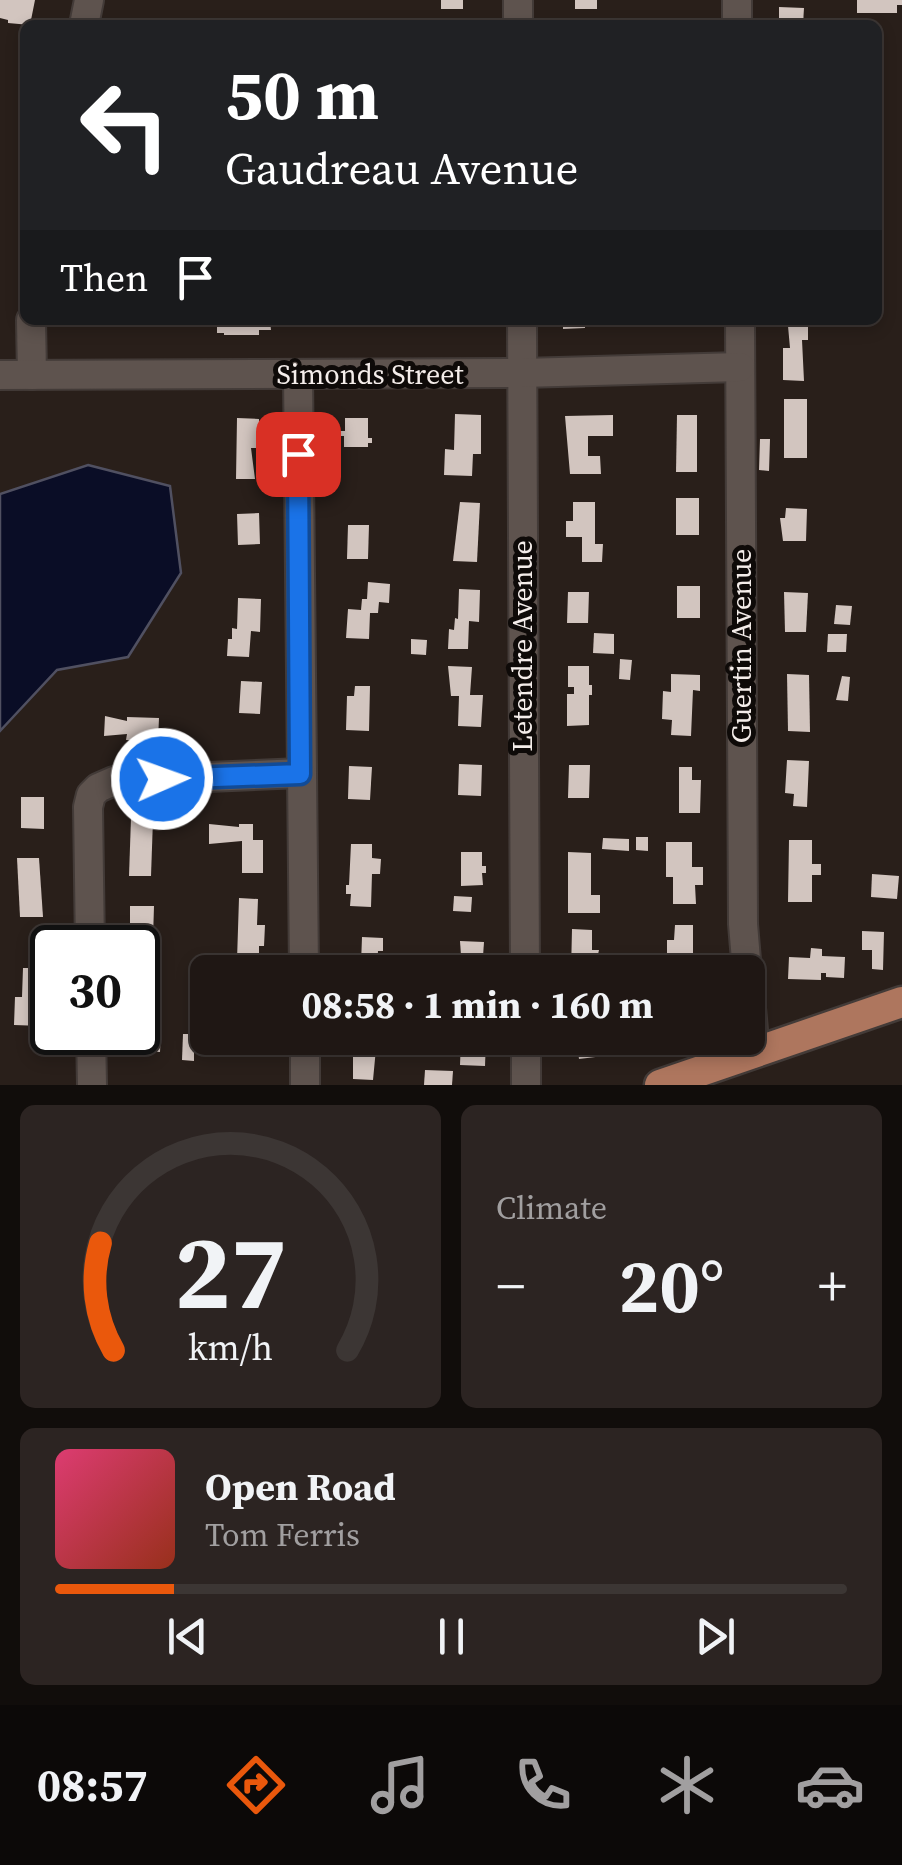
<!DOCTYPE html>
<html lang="en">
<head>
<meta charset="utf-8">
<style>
	body { margin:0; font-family:"Source Serif 4",serif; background:#2c2422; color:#f1f3f6; height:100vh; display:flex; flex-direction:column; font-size:38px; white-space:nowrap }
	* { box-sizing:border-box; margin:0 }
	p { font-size:32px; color:#a19fa0 }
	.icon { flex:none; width:55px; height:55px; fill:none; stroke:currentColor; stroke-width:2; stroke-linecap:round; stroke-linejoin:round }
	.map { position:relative; height:1085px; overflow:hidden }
	.details { display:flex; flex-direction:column; gap:20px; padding:20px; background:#110d0b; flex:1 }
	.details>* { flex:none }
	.hud { position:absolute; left:20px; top:20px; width:862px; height:305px; border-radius:15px; box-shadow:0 5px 15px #0003,0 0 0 2px #3c3634; background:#202124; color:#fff; overflow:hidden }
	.speed { position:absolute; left:30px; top:925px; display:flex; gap:20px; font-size:50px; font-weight:700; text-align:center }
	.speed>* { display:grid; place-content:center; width:130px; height:130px; border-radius:50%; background:#1f1714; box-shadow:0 5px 15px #0003,0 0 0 2px #3c3634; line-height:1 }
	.speed .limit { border:5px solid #111; border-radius:15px; background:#fff; color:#111 }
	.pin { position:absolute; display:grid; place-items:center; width:85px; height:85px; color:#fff; margin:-42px; border-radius:20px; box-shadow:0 5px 15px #0006 }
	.me { position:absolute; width:110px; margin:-55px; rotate:88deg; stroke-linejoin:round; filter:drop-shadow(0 0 8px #0008) }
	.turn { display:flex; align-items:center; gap:35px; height:210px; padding:0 40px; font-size:45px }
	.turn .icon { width:130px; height:130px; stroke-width:2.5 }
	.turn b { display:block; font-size:70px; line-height:85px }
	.then { display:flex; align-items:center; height:95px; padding:0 40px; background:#0003; gap:20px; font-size:38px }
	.big { font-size:75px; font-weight:700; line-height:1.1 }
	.details .card { flex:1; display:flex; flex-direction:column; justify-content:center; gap:15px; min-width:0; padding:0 35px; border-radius:15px; background:#2c2422 }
	.details .dial { align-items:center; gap:0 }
	.dial svg { height:260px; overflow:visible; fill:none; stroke:#3c3634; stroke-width:7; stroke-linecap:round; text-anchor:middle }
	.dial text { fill:#f1f3f6; stroke:none }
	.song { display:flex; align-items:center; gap:30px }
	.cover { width:120px; height:120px; border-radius:15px; background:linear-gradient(135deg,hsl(340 70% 55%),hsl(10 70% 35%)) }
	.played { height:10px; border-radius:5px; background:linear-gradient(90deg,#ea580c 15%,#3c3634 15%) }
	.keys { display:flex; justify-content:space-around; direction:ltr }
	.heat { display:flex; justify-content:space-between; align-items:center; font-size:55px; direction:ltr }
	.details .tiles { flex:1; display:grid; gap:20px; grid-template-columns:1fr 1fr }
	.card:last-child { grid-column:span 2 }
	.trip { position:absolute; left:190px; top:955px; width:575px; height:100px; border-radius:15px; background:#1f1714; box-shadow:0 5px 15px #0003,0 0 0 2px #3c3634; font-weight:700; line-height:100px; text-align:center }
	.tabs { display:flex; height:160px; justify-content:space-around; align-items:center; background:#0c0908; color:#a19fa0 }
	.tabs .icon { width:70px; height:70px }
	.tabs .selected { color:#ea580c }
	.tabs b { font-size:45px; color:#f1f3f6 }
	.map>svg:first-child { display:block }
	.water { fill:#0a0d26; stroke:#505061; stroke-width:2.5 }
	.building { fill:#d2c5bf }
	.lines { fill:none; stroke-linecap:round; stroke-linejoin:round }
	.minor-casing { stroke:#433b38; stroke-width:32 }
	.major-casing { stroke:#433b38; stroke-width:35 }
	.minor { stroke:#5e534e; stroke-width:28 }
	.major { stroke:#ae765e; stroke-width:30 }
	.route-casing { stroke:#114b97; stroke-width:25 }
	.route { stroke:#1a73e8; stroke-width:18 }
	.labels { text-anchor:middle; stroke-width:10; stroke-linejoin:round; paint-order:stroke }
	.street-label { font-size:28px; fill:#f4edea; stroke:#0e0a08 }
</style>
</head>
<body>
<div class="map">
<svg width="902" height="1085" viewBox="0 0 902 1085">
	<rect width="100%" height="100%" fill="#291f1a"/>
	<path class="water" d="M88,465l82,21 11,87 -53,84 -71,13 -57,61v-237z"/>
	<g class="building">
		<path d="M0,0h35l-5,25 -22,-2v-3l-8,-2z"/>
		<rect x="441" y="0" width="22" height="9"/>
		<rect x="575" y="0" width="22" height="9"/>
		<path d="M857,0h45v5h-5v8h-40z"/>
		<path d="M779,7l25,1 -1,17h-21l-3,-4z"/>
		<path d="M217,320h53l1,10h-12v5h-35v-2h-7z"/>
		<path d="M563,320h22v8l-22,1z"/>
		<path d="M788,326h20v14h-6l2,41 -21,-1v-32h7z"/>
		<rect x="784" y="399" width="23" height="59"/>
		<path d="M455,414l26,1v39h-8l-1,22 -28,-1 1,-26 9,1z"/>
		<path d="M613,415v21h-25v20h12l1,18h-31l-5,-58z"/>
		<path d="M677,415h20v57h-21z"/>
		<path d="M237,418l22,1v11h2l-3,18h-7l4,31h-19z"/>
		<path d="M345,418h23v20h4v5h-4v4h-24v-11h-5v-5h6z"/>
		<path d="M760,439h10l-1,32 -10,-1z"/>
		<rect x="676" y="498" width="23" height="37"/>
		<path d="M460,502l20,1 -3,59 -24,-1z"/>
		<path d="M573,502h22v42h8l-1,18h-20v-25h-16v-16h7z"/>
		<path d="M786,508l21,1 -1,32h-23l-3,-23h5z"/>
		<path d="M259,513l1,31 -22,1 -1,-31z"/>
		<path d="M348,525h21l-1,34h-21z"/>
		<path d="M368,582l22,2 -1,19 -10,-1 -1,11h-8l-1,26 -23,-1 2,-29 13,1 1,-11h5z"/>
		<rect x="677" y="586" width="23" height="32"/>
		<path d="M459,589l21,1 -1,32 -10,-1 -1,28h-20l1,-20 5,1 1,-12 3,1z"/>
		<path d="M568,592h21l-1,31h-21z"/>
		<path d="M784,592l24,1 -2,39h-21z"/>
		<path d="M238,598l23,1 -1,33 -9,-1 -2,26 -22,-1 1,-17h4v-11l5,1z"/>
		<path d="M836,605l16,1 -2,19 -16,-1z"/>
		<path d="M594,633l20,1v20l-21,-1z"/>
		<path d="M828,634h19l-1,18h-19z"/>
		<path d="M411,639l16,1 -1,15 -15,-1z"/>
		<path d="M620,659l12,1 -2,20 -11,-1z"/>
		<path d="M448,666l24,1 -2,28h13l-2,32 -23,-1 1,-30h-8z"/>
		<path d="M568,666h21v19h3v10h-3v30l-22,1v-32h7v-7h-6z"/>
		<path d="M671,674l29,1v16l-7,-1 -2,46 -20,-1 1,-15 -10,-1 1,-28 8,1z"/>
		<path d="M787,674l22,1 1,57 -22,-1z"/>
		<path d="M842,676l8,1 -2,24 -12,-1z"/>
		<path d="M241,681l21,1 -2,32 -21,-1z"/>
		<path d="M355,686h15l-1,45 -23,-1 1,-34h7z"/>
		<path d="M105,716l22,5v-4l32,1 -1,23 -32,-1 1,-6 -23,2z"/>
		<path d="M787,760l22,1 -2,46 -14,-1 1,-12 -9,-1z"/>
		<path d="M459,764l23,1 -1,31 -23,-1z"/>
		<path d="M569,765h21l-1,33h-21z"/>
		<path d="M349,766l23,1 -2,33 -22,-1z"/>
		<path d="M679,767h13v13h9l-1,33h-21z"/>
		<path d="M21,797h23v32l-23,-1z"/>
		<path d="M131,818l22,1 -2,57h-22z"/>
		<path d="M209,824l30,3v-3h14v16h10v33h-21v-32l-33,3z"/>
		<path d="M636,837h12v14l-12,-1z"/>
		<path d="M603,838l26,1v12l-27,-2z"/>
		<path d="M789,840h23v24h9v11h-9v27h-24z"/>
		<path d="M666,842h26v25h11v18h-8l1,19h-23v-27h-7z"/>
		<path d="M351,844h21v14l9,1 -1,15h-8l-1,33 -21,-1 1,-12h-5v-9h3z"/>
		<path d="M461,852h21v14h4v7h-4l1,12 -22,1z"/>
		<path d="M568,852l23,1v42h9v18h-32z"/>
		<path d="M17,858h22l4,59h-23z"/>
		<path d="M872,874l27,2 -2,23 -26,-2z"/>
		<path d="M454,896l18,1 -1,15 -18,-1z"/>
		<path d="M239,898l19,1 -1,26h8l-1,21h-5v14h-22z"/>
		<path d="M130,906h24l-1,32 -10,30 -5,-2v-18h-6l3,-11h-5z"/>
		<path d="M675,925h18v31h-5v6l14,-2v12h-29l4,-18h-10v-14h7z"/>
		<path d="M572,929l20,1v20h7l-5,22h-23z"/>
		<path d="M862,931l22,1 -1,38 -11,-1v-19h-10z"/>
		<path d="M362,937l21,1v13h-5l-1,18 -3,3h-22v-8h9z"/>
		<path d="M460,941l24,1 -2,29 -20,-1z"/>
		<path d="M811,948l11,1v7l23,1 -1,21 -18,-1v-4h-5v7l-33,-1 1,-22 21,1z"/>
		<path d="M23,968h21l3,18h-3v11h-8v9h7l-1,20 -28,-1 1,-28h7z"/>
		<path d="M138,994h16l-1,37 8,1 -1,20 -20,-1z"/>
		<path d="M183,1034h11v27l-12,-1z"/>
		<path d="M242,1038h21v10l-22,-1z"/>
		<path d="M359,1038h18l-4,42 -20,-1v-31h6z"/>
		<path d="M461,1038h25l-1,28 -25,-1z"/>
		<path d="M576,1038h52l1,9 -18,3 1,5 -33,4z"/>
		<path d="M425,1070l28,1 -1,14h-28z"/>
	</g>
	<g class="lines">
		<defs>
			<g id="minor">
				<path d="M518,0v25"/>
				<path d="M737,0v25"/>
				<path d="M84,25l5,-25"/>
				<path d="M31,320l1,55"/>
				<path d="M522,320l3,652"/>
				<path d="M740,320l3,604 4,48"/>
				<path d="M298,374l6,598"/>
				<path d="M0,375l522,-2 218,-6"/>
				<path d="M90,948l-2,-141 3,-12 7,-7 16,-7 187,-8"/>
				<path d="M748,975l7,77"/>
				<path d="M91,1032l1,53"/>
				<path d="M305,1038v47"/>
				<path d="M526,1038v47"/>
			</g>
			<path id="major" d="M660,1085l242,-83"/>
		</defs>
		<use href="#minor" class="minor-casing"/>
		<use href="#major" class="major-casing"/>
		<use href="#minor" class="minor"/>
		<use href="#major" class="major"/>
	</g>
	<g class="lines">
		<defs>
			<path id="route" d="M162,779l138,-5 -2,-320"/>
		</defs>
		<use href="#route" class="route-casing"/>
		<use href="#route" class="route"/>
	</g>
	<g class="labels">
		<g class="street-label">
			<text x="370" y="384">Simonds Street</text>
			<text transform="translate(522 646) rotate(-90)" y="10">Letendre Avenue</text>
			<text transform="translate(741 646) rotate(-90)" y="10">Guertin Avenue</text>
		</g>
	</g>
</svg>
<div class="speed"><div class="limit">30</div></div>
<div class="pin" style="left:298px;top:454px;background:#d93025"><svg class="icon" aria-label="arrive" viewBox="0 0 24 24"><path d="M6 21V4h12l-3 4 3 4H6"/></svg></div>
<svg class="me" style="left:162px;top:779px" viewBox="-20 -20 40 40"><circle r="17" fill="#1a73e8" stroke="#fff" stroke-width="3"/><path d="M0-11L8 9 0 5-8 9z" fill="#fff"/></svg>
<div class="trip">08:58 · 1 min · 160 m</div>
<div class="hud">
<div class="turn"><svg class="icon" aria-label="left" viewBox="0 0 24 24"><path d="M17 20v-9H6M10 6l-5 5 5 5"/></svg><div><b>50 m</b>Gaudreau Avenue</div></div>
<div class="then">Then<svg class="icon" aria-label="arrive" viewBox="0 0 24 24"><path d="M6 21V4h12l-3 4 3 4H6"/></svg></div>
</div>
</div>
<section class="details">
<div class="tiles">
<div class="card dial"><svg viewBox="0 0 100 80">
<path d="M14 69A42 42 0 1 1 86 69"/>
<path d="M14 69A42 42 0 0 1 10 36" stroke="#ea580c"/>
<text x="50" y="56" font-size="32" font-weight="700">27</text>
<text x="50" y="72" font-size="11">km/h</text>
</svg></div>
<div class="card"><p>Climate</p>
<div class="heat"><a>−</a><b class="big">20°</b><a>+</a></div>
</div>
<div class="card">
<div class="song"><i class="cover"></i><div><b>Open Road</b><p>Tom Ferris</p></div></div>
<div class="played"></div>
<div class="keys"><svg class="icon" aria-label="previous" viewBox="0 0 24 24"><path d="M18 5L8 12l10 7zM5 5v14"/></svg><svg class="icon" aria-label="pause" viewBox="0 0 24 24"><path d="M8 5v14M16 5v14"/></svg><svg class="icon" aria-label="next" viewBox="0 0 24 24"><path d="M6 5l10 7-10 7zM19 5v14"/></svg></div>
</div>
</div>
</section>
<nav class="tabs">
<b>08:57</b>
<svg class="icon selected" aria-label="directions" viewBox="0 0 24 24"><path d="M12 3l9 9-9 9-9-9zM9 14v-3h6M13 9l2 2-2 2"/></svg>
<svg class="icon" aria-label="music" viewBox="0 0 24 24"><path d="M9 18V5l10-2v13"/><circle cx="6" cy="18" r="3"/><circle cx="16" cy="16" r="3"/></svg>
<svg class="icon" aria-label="phone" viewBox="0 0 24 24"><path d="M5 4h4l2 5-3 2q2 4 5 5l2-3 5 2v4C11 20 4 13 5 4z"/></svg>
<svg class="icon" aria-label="climate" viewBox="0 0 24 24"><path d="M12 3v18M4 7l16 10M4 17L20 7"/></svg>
<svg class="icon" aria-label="car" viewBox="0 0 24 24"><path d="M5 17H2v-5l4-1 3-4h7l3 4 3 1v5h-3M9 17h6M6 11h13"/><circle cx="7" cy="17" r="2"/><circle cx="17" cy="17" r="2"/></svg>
</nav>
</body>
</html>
